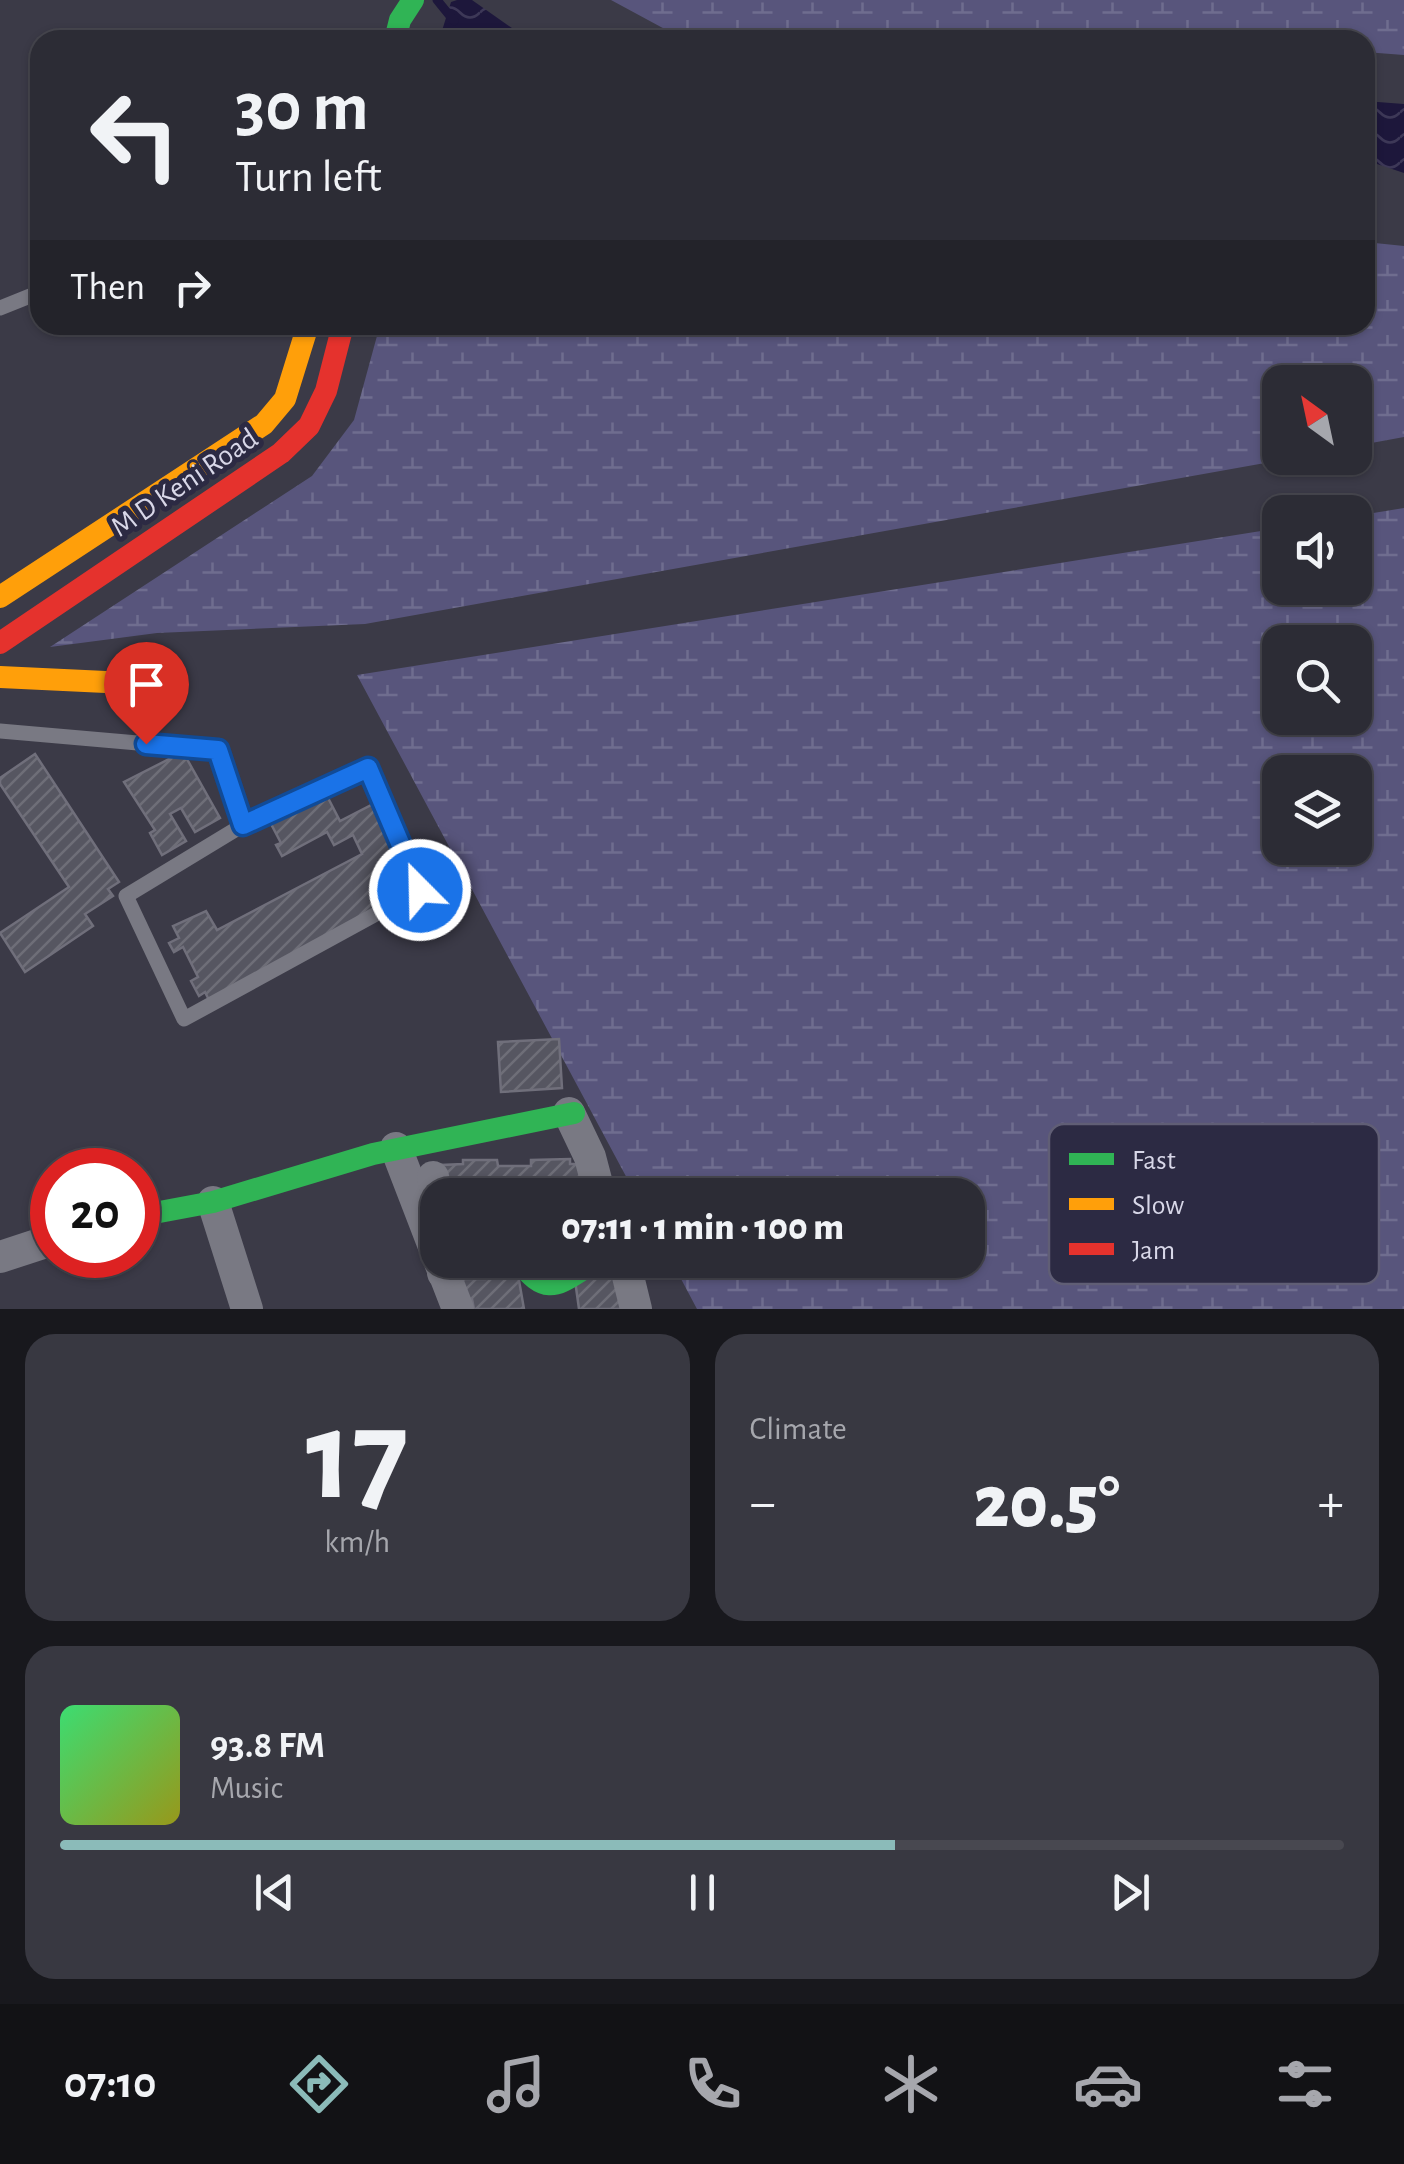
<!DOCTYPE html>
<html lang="en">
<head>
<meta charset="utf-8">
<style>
	body { margin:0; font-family:"Alegreya Sans",sans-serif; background:#383841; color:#f1f3f6; height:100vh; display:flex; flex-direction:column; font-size:38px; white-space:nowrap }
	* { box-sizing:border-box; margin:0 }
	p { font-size:32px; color:#a6a7ad }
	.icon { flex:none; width:55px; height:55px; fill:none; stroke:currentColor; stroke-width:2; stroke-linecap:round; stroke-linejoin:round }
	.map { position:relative; height:1309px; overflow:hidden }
	.side { display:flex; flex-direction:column; gap:25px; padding:25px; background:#18181d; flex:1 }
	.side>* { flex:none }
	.banner { position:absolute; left:30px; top:30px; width:1345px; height:305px; border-radius:30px; box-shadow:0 2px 8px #0004,0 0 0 2px #484850; background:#2c2c35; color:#f1f3f6; overflow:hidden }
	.needle { width:65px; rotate:327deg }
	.buttons { position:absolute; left:1262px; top:365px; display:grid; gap:20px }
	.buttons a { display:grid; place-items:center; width:110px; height:110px; border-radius:20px; background:#2c2c35; box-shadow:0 2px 8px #0004,0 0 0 2px #484850; font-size:50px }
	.speed { position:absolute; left:30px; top:1148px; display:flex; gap:20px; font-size:50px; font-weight:700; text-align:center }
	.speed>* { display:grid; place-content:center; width:130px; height:130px; border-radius:50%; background:#2c2c35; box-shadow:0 2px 8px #0004,0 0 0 2px #484850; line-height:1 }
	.speed .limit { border:15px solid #d22; background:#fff; color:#111 }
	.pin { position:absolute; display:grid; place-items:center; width:85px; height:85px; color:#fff; margin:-102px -42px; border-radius:50% 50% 50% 0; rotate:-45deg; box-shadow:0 0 10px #0007 }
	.pin .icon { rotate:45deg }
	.me { position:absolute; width:110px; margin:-55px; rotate:337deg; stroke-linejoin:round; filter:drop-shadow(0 0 8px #0008) }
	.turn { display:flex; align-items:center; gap:35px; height:210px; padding:0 40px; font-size:45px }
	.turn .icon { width:130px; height:130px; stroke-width:2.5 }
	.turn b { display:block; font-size:70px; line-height:85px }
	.then { display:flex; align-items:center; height:95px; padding:0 40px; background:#0003; gap:20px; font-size:38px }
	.big { font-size:75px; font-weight:800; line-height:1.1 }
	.side .card { flex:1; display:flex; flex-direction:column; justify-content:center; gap:15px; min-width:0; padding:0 35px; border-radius:30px; background:#383841 }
	.side .dial { align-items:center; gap:0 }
	.dial b { font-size:130px; line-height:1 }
	.song { display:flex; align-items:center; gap:30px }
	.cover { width:120px; height:120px; border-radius:15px; background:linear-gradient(135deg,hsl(140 70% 55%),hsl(60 70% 35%)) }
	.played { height:10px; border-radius:5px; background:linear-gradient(90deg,#8bbbb9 65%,#484850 65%) }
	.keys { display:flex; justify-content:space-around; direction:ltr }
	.heat { display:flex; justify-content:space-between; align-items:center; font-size:55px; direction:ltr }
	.side .tiles { flex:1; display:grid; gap:25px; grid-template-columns:1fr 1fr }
	.card:last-child { grid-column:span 2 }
	.trip { position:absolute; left:420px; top:1178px; width:565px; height:100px; border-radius:30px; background:#2c2c35; box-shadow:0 2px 8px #0004,0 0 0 2px #484850; font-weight:800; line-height:100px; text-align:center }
	.tab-bar { display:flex; height:160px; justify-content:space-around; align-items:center; background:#121215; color:#a6a7ad }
	.tab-bar .icon { width:70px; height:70px }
	.tab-bar .selected { color:#8bbbb9 }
	.tab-bar b { font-size:45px; color:#f1f3f6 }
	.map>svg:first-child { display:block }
	.wetland { fill:url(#wetland-marsh); fill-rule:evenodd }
	.water { fill:url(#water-waves) }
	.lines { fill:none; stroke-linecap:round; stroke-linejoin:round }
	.stream { stroke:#1d173b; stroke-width:9 }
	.building { fill:url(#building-hatch); stroke:#706f7b; stroke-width:2.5 }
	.lane { stroke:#797983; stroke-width:15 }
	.street { stroke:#797983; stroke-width:32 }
	.fast { stroke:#30b455; stroke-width:22 }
	.slow { stroke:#ff9f0a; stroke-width:22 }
	.jam { stroke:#e5322d; stroke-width:22 }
	.route-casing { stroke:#114b97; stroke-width:25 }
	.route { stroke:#1a73e8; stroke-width:18 }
	.labels { text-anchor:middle; stroke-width:10; stroke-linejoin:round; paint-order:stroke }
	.street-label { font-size:30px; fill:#d8d7e8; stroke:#2c2a43 }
	.key { fill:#2c2a43; stroke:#605e75; stroke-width:2.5 }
	.key-label { font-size:28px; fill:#d8d7e8 }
</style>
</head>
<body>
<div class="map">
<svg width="1404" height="1309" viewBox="0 0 1404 1309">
	<defs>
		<pattern id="wetland-marsh" width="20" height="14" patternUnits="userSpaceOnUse" patternTransform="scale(2.5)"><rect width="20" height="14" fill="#58557c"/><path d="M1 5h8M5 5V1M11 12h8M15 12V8" fill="none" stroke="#6f6d8f"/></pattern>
		<pattern id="water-waves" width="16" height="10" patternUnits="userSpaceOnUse" patternTransform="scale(2.5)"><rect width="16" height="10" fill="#1d173b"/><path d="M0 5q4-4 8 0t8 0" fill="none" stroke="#3d3857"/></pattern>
		<pattern id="building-hatch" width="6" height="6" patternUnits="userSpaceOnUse" patternTransform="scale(2.5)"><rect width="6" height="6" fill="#565661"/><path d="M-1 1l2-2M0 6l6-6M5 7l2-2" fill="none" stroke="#6e6e78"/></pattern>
	</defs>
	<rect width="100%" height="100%" fill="#3b3a47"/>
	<g class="wetland">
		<path d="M611,0h793v55l-39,-3v-12h-680z"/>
		<path d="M1365,242l39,4v191l-49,9v-64h-75v76h13l-928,166 -208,9 -107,14 262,-171 42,-56 26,-95h985z"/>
		<path d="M1404,508v801h-707l-26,-49h297v-65h-332l-279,-520 923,-147v60h75v-72zM1280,642h75v76h-75zM1280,772h75v76h-75z"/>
	</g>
	<g class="water">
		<path d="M457,0h15l57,40h-90l12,-38z"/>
		<path d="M1365,101l39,3v69l-39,-13z"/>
	</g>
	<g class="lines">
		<path class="stream" d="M437,0l17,21"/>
	</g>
	<g class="building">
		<path d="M183,752l37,66 -25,14 -14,-24 -11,6 16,27 -24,14 -12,-22 5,-3 -31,-48z"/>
		<path d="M35,754l84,128 -11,7 5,7 -28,18 8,12 -68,46 -25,-39 69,-46 -69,-103v-6z"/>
		<path d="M304,792l7,13 16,-9 13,25 45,-23 32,61 -31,16 15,28 -190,101 -6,-12 -6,4 -8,-15 7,-4 -15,-30 -9,5 -5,-9 10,-5 -6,-12 33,-15 11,19 145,-76 -9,-19 -19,10 -7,-13 -45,24 -6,-11 5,-2 -12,-23 7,-3 -8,-13 19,-10 2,5z"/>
		<path d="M559,1039l3,49 -61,4 -3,-50z"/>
		<path d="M570,1159v5h15v31h-136l-7,-30 21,-1v-4h34l1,6h33v-6z"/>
		<path d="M492,1265l25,4 7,40h-50l-2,-10h-6l-4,-20h23v-4l8,-2z"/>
		<path d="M613,1268l10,41h-44l-4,-29z"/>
	</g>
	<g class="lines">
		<g class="lane">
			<path d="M0,308l40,-16"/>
			<path d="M0,731l218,19 25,75"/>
			<path d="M367,769l53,121 -236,129 -58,-123 117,-71z"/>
		</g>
		<g class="street">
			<path d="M569,1113l21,44 10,38"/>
			<path d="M396,1148l42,109"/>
			<path d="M433,1177l5,20"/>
			<path d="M213,1202l34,107"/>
			<path d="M0,1257l52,-17"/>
			<path d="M439,1260l19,49"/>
			<path d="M624,1260l12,49"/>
			<path d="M443,1273l25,-12 15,-1"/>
		</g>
		<g class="fast">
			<path d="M395,40l5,-20 13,-20"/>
			<path d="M138,1216l75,-14 160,-48 201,-41"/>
			<path d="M518,1260c32,43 43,20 81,0"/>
		</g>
		<g class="slow">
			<path d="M0,597l264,-173 21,-25 23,-74"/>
			<path d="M0,677l148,7 23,-4"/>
		</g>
		<path class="jam" d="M0,643l281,-190 28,-27 17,-35 17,-66"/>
	</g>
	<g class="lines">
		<defs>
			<path id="route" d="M146,744l72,6 25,75 125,-57 52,122"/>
		</defs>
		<use href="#route" class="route-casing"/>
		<use href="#route" class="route"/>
	</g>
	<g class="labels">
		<g class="street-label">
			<text transform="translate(184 482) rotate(-34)" y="10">M D Keni Road</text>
		</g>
	</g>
	<rect x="1049" y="1124" width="330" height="160" rx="15" class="key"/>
	<rect x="1069" y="1153" width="45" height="12" fill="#30b455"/>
	<rect x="1069" y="1198" width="45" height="12" fill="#ff9f0a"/>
	<rect x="1069" y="1243" width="45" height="12" fill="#e5322d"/>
	<g class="key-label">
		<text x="1132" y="1169">Fast</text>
		<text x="1132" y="1214">Slow</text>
		<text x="1132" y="1259">Jam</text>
	</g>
</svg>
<div class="buttons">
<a><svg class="needle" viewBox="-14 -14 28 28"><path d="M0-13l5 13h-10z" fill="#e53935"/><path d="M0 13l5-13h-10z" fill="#a6a7ad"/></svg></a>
<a><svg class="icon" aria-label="sound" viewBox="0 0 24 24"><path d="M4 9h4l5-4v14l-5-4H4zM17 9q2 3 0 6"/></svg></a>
<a><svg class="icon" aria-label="search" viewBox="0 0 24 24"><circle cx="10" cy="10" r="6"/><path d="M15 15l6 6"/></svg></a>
<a><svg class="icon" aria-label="layers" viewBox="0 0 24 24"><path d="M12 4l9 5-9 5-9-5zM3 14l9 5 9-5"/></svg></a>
</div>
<div class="speed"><div class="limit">20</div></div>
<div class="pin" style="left:146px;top:744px;background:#d93025"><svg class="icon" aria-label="arrive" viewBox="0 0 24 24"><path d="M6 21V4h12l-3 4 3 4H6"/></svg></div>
<svg class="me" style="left:420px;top:890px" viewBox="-20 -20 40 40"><circle r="17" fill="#1a73e8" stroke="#fff" stroke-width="3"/><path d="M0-11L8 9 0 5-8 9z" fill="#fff"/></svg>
<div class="trip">07:11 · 1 min · 100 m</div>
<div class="banner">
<div class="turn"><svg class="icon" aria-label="left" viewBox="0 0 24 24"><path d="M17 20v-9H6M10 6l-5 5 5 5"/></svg><div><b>30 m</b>Turn left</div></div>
<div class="then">Then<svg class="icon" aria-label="right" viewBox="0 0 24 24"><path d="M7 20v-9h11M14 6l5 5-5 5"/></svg></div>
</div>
</div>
<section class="side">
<div class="tiles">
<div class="card dial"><b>17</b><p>km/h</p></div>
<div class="card"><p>Climate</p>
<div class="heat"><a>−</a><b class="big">20.5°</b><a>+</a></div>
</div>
<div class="card">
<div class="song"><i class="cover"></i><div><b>93.8 FM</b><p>Music</p></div></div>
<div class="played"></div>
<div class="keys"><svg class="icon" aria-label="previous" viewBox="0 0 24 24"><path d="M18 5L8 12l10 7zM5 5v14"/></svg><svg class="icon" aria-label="pause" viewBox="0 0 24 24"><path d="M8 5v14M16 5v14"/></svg><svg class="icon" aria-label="next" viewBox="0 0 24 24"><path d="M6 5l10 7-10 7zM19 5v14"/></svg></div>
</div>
</div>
</section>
<nav class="tab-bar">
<b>07:10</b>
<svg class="icon selected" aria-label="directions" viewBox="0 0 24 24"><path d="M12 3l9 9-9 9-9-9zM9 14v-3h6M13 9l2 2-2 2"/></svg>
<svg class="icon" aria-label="music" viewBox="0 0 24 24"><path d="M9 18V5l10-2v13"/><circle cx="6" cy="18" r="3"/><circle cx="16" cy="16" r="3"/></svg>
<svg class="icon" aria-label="phone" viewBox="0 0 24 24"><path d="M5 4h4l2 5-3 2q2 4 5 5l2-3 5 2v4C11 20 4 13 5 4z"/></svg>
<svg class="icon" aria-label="climate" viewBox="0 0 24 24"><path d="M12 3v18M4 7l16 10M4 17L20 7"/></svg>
<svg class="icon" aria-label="car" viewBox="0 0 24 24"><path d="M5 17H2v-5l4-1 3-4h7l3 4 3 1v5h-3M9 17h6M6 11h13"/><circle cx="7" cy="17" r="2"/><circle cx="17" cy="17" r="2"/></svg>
<svg class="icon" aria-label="filters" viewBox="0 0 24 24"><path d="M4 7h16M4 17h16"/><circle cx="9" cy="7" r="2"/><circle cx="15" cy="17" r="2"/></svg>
</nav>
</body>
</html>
